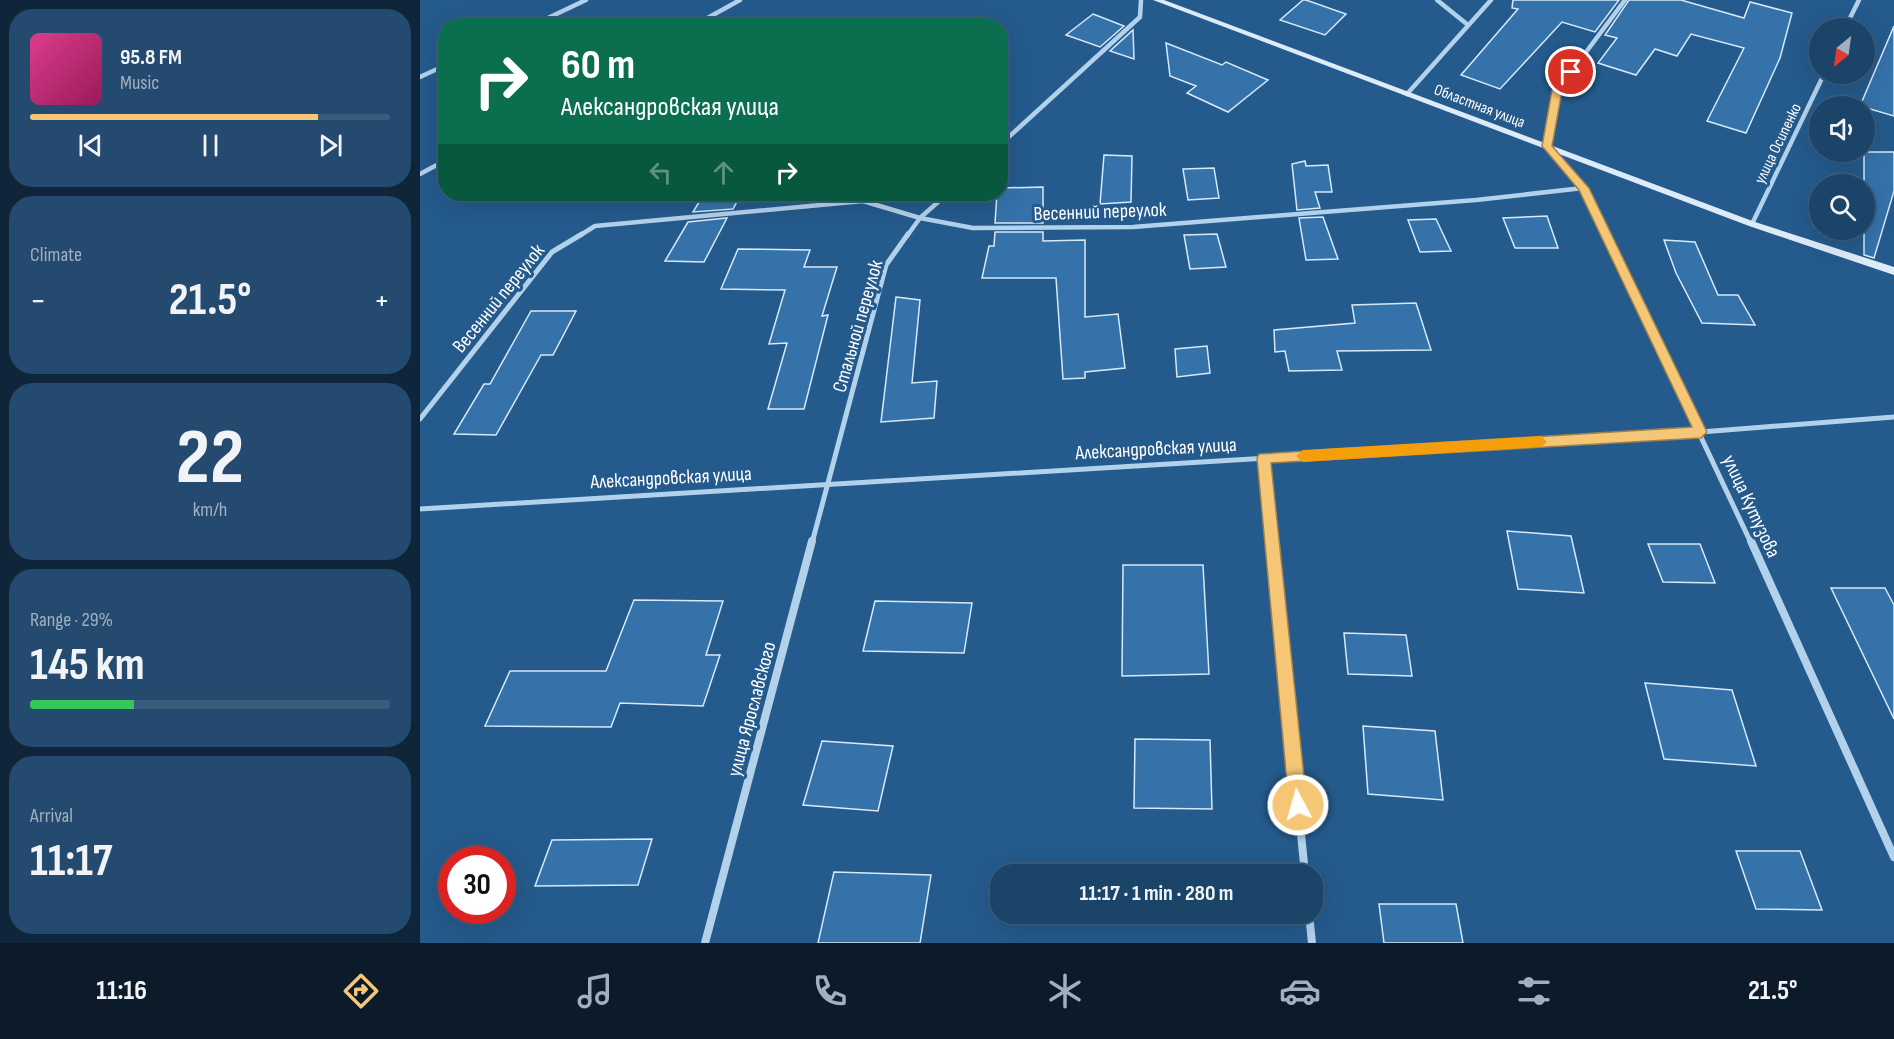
<!DOCTYPE html>
<html lang="en">
<head>
<meta charset="utf-8">
<style>
	body { margin:0; font-family:"Sofia Sans Condensed",sans-serif; background:#244b6f; color:#f1f3f6; height:100vh; display:flex; flex-direction:column; font-size:22px; white-space:nowrap }
	* { box-sizing:border-box; margin:0 }
	p { font-size:20px; color:#a0b0c0 }
	.icon { flex:none; width:33px; height:33px; fill:none; stroke:currentColor; stroke-width:2; stroke-linecap:round; stroke-linejoin:round }
	.map { position:relative; flex:1; overflow:hidden }
	.drawer { display:flex; flex-direction:column; gap:9px; padding:9px; background:#0f253a; width:420px }
	.drawer>* { flex:none }
	.banner { position:absolute; left:18px; top:18px; width:570px; height:183px; border-radius:24px; box-shadow:0 6px 24px #0002,0 0 0 2px #395c7d; background:#0b6e4f; color:#fff; overflow:hidden }
	.needle { width:39px; rotate:209deg }
	.fabs { position:absolute; left:1389px; top:18px; display:grid; gap:12px }
	.fabs a { display:grid; place-items:center; width:66px; height:66px; border-radius:50%; background:#1b4469; box-shadow:0 6px 24px #0002,0 0 0 2px #395c7d; font-size:30px }
	.speed { position:absolute; left:18px; top:846px; display:flex; gap:12px; font-size:30px; font-weight:700; text-align:center }
	.speed>* { display:grid; place-content:center; width:78px; height:78px; border-radius:50%; background:#1b4469; box-shadow:0 6px 24px #0002,0 0 0 2px #395c7d; line-height:1 }
	.speed .limit { border:9px solid #d22; background:#fff; color:#111 }
	.pin { position:absolute; display:grid; place-items:center; width:51px; height:51px; color:#fff; margin:-26px; border:3px solid #fff; border-radius:50%; box-shadow:0 2px 6px #0007 }
	.me { position:absolute; width:66px; margin:-33px; rotate:354deg; stroke-linejoin:round; filter:drop-shadow(0 0 4px #0008) }
	.turn { display:flex; align-items:center; gap:21px; height:126px; padding:0 24px; font-size:27px }
	.turn .icon { width:78px; height:78px; stroke-width:2.5 }
	.turn b { display:block; font-size:42px; line-height:51px }
	.lanes { display:flex; align-items:center; height:57px; padding:0 24px; background:#0003; justify-content:center; gap:30px; direction:ltr }
	.lanes .off { opacity:.35 }
	.big { font-size:45px; font-weight:700; line-height:1.1 }
	.drawer .card { flex:1; display:flex; flex-direction:column; justify-content:center; gap:9px; min-width:0; padding:0 21px; border-radius:24px; background:#244b6f }
	.drawer .dial { align-items:center; gap:0 }
	.dial b { font-size:78px; line-height:1 }
	.song { display:flex; align-items:center; gap:18px }
	.cover { width:72px; height:72px; border-radius:9px; background:linear-gradient(135deg,hsl(330 70% 55%),hsl(330 70% 35%)) }
	.played { height:6px; border-radius:3px; background:linear-gradient(90deg,#f5c676 80%,#395c7d 80%) }
	.keys { display:flex; justify-content:space-around; direction:ltr }
	.heat { display:flex; justify-content:space-between; align-items:center; font-size:33px; direction:ltr }
	.charge { height:9px; border-radius:4px; background:linear-gradient(90deg,#34c759 29%,#395c7d 0) }
	.trip { position:absolute; left:570px; top:864px; width:333px; height:60px; border-radius:24px; background:#1b4469; box-shadow:0 6px 24px #0002,0 0 0 2px #395c7d; font-weight:700; line-height:60px; text-align:center }
	.tabs { display:flex; height:96px; justify-content:space-around; align-items:center; background:#0b1b2a; color:#a0b0c0 }
	.tabs .icon { width:42px; height:42px }
	.tabs .selected { color:#f5c676 }
	.tabs b { font-size:27px; color:#f1f3f6 }
	main { display:flex; flex:1; min-height:0 }
	.map>svg:first-child { display:block }
	.building { fill:#3472a9; stroke:#d7e9f8; stroke-width:1.5 }
	.lines { fill:none; stroke-linecap:round; stroke-linejoin:round }
	.street-far2 { stroke:#b2d1eb; stroke-width:4.5 }
	.street-far1 { stroke:#b2d1eb; stroke-width:5 }
	.street { stroke:#b2d1eb; stroke-width:8 }
	.secondary { fill:#ddebf9; fill-rule:evenodd }
	.route { fill:#f5c676; stroke:#9f814d; stroke-width:1.5 }
	.slow { fill:#f59e0b }
	.labels { text-anchor:middle; stroke-width:6; stroke-linejoin:round; paint-order:stroke }
	.far-street-label { font-size:16px; fill:#fff; stroke:#245a8c }
	.street-label { font-size:20px; fill:#fff; stroke:#245a8c }
</style>
</head>
<body>
<main>
<section class="drawer">
<div class="card">
<div class="song"><i class="cover"></i><div><b>95.8 FM</b><p>Music</p></div></div>
<div class="played"></div>
<div class="keys"><svg class="icon" aria-label="previous" viewBox="0 0 24 24"><path d="M18 5L8 12l10 7zM5 5v14"/></svg><svg class="icon" aria-label="pause" viewBox="0 0 24 24"><path d="M8 5v14M16 5v14"/></svg><svg class="icon" aria-label="next" viewBox="0 0 24 24"><path d="M6 5l10 7-10 7zM19 5v14"/></svg></div>
</div>
<div class="card"><p>Climate</p>
<div class="heat"><a>−</a><b class="big">21.5°</b><a>+</a></div>
</div>
<div class="card dial"><b>22</b><p>km/h</p></div>
<div class="card"><p>Range · 29%</p><b class="big">145 km</b><div class="charge"></div></div>
<div class="card"><p>Arrival</p><b class="big">11:17</b></div>
</section>
<div class="map">
<svg width="1474" height="943" viewBox="0 0 1474 943">
	<rect width="100%" height="100%" fill="#245a8c"/>
	<g class="building">
		<path d="M883,0h3l40,14 -21,21 -45,-15z"/>
		<path d="M1093,0h106l-24,32 -33,-10 -62,67 -39,-14 57,-66 -6,-1z"/>
		<path d="M1209,0h52l63,18 6,-16 42,11 -12,45 -34,75 -39,-12 37,-73 -53,-14 -14,22 -22,-7 -19,26 -38,-12 19,-25 -12,-3z"/>
		<path d="M673,14l31,12 -24,21 -34,-12z"/>
		<path d="M1474,26v90l-34,-10z"/>
		<path d="M713,30l1,29 -24,-8z"/>
		<path d="M746,43l56,22 4,-3 42,18 -40,32 -41,-19 9,-7 -26,-10z"/>
		<path d="M1444,152h30v39l-20,67 -10,-3z"/>
		<path d="M684,155l28,1 -1,46 -31,2z"/>
		<path d="M885,161l1,5 22,-1 4,27h-17l5,16 -23,2 -5,-46z"/>
		<path d="M794,168l5,30 -31,2 -5,-31z"/>
		<path d="M623,187v36h-48l2,-29h3v-6z"/>
		<path d="M284,194h37l-8,15 -40,3z"/>
		<path d="M1127,216l11,32h-43l-12,-30z"/>
		<path d="M903,217l15,42 -32,1 -7,-42z"/>
		<path d="M307,218l-23,44 -39,-1 23,-39z"/>
		<path d="M1016,219l15,32 -31,1 -12,-32z"/>
		<path d="M575,232h48v9l42,-1v77l33,-3 7,54 -40,4v6l-22,1 -7,-101h-74l7,-32h5z"/>
		<path d="M797,234l9,33 -36,2 -6,-34z"/>
		<path d="M1244,240l31,2 23,53h20l17,30 -53,-2 -26,-50z"/>
		<path d="M318,249l72,1 -6,17h33l-15,49 6,-1 -24,94h-36l19,-66 -18,1 16,-54 -64,-1z"/>
		<path d="M476,297l24,3 -8,83 25,-2 -3,37 -53,4z"/>
		<path d="M996,303l15,47 -94,1 5,19 -53,1 -4,-20 -10,1 -1,-22 81,-7 -3,-18z"/>
		<path d="M111,311h45l-23,44h-12l-45,80 -42,-1 30,-50h6z"/>
		<path d="M787,346l3,27 -33,4 -2,-28z"/>
		<path d="M1087,531l64,5 13,57 -66,-4z"/>
		<path d="M1228,544h52l15,39 -52,-1z"/>
		<path d="M703,565h80l6,109 -87,2z"/>
		<path d="M1411,588h54l9,17v114z"/>
		<path d="M214,600l89,1 -17,54h14l-17,51 -83,-3 -9,24 -126,-1 25,-55h96z"/>
		<path d="M455,601l97,2 -8,50 -101,-2z"/>
		<path d="M924,633l62,2 6,41 -64,-2z"/>
		<path d="M1225,683l87,7 24,76 -92,-7z"/>
		<path d="M943,726l72,5 8,69 -75,-6z"/>
		<path d="M715,739l75,1 2,69 -78,-1z"/>
		<path d="M402,741l71,5 -15,65 -75,-6z"/>
		<path d="M232,839l-14,46 -103,1 17,-46z"/>
		<path d="M1316,851h64l22,59 -66,-1z"/>
		<path d="M414,872l97,3 -11,68h-102z"/>
		<path d="M959,904h77l7,39h-79z"/>
	</g>
	<g class="lines">
		<g class="street-far2">
			<path d="M1017,0l31,25"/>
			<path d="M111,26l55,-26"/>
			<path d="M273,26l47,-26"/>
			<path d="M1425,28l14,-28"/>
			<path d="M0,77l26,-12"/>
			<path d="M987,94l84,-94"/>
			<path d="M580,145l140,-128 1,-17"/>
			<path d="M0,174l26,-14"/>
			<path d="M1332,224l72,-150"/>
			<path d="M159,236l16,-10 268,-25 57,17 53,10 160,-1 343,-27 107,-12"/>
			<path d="M487,236l13,-18 27,-24"/>
			<path d="M1186,236l-23,-48 -36,-42 10,-55 68,-91"/>
		</g>
		<g class="street-far1">
			<path d="M1185,234l146,309"/>
			<path d="M0,419l132,-167 30,-18"/>
			<path d="M844,458l8,85"/>
			<path d="M0,509l1281,-77 193,-15"/>
			<path d="M392,543l74,-278 22,-31"/>
		</g>
		<g class="street">
			<path d="M852,541l33,333"/>
			<path d="M1331,541l143,316"/>
			<path d="M889,914l3,29"/>
			<path d="M285,943l107,-402"/>
		</g>
		<path class="secondary" d="M733,0h11l591,222 139,45v8l-145,-49z"/>
	</g>
	<path class="route" d="M1148,70l7,2 -13,19 -10,55 37,42 118,244 -6,6 -430,25 36,342 -3,6 -6,3 -6,-3 -3,-6 -32,-347 2,-4 433,-27 -113,-237 -37,-44 10,-56z"/>
	<path class="slow" d="M1121,436l6,6 -6,5 -238,15 -7,-6 7,-6z"/>
	<g class="labels">
		<g class="far-street-label">
			<text transform="translate(1060 105) rotate(21)" y="6">Областная улица</text>
			<text transform="translate(1357 143) rotate(-64)" y="6">улица Осипенко</text>
		</g>
		<g class="street-label">
			<text transform="translate(680 211) rotate(-2)" y="7">Весенний переулок</text>
			<text transform="translate(78 298) rotate(-51)" y="7">Весенний переулок</text>
			<text transform="translate(437 326) rotate(-74)" y="7">Стальной переулок</text>
			<text transform="translate(736 448) rotate(-3)" y="7">Александровская улица</text>
			<text transform="translate(251 477) rotate(-3)" y="7">Александровская улица</text>
			<text transform="translate(1332 506) rotate(65)" y="7">улица Кутузова</text>
			<text transform="translate(331 709) rotate(-75)" y="7">улица Ярославского</text>
		</g>
	</g>
</svg>
<div class="fabs">
<a><svg class="needle" viewBox="-14 -14 28 28"><path d="M0-13l5 13h-10z" fill="#e53935"/><path d="M0 13l5-13h-10z" fill="#a0b0c0"/></svg></a>
<a><svg class="icon" aria-label="sound" viewBox="0 0 24 24"><path d="M4 9h4l5-4v14l-5-4H4zM17 9q2 3 0 6"/></svg></a>
<a><svg class="icon" aria-label="search" viewBox="0 0 24 24"><circle cx="10" cy="10" r="6"/><path d="M15 15l6 6"/></svg></a>
</div>
<div class="speed"><div class="limit">30</div></div>
<div class="pin" style="left:1151px;top:72px;background:#d93025"><svg class="icon" aria-label="arrive" viewBox="0 0 24 24"><path d="M6 21V4h12l-3 4 3 4H6"/></svg></div>
<svg class="me" style="left:878px;top:805px" viewBox="-20 -20 40 40"><circle r="17" fill="#f5c676" stroke="#fff" stroke-width="3"/><path d="M0-11L8 9 0 5-8 9z" fill="#fff"/></svg>
<div class="trip">11:17 · 1 min · 280 m</div>
<div class="banner">
<div class="turn"><svg class="icon" aria-label="right" viewBox="0 0 24 24"><path d="M7 20v-9h11M14 6l5 5-5 5"/></svg><div><b>60 m</b>Александровская улица</div></div>
<div class="lanes"><svg class="icon off" aria-label="left" viewBox="0 0 24 24"><path d="M17 20v-9H6M10 6l-5 5 5 5"/></svg><svg class="icon off" aria-label="ahead" viewBox="0 0 24 24"><path d="M12 20V5M6 11l6-6 6 6"/></svg><svg class="icon" aria-label="right" viewBox="0 0 24 24"><path d="M7 20v-9h11M14 6l5 5-5 5"/></svg></div>
</div>
</div>
</main>
<nav class="tabs">
<b>11:16</b>
<svg class="icon selected" aria-label="directions" viewBox="0 0 24 24"><path d="M12 3l9 9-9 9-9-9zM9 14v-3h6M13 9l2 2-2 2"/></svg>
<svg class="icon" aria-label="music" viewBox="0 0 24 24"><path d="M9 18V5l10-2v13"/><circle cx="6" cy="18" r="3"/><circle cx="16" cy="16" r="3"/></svg>
<svg class="icon" aria-label="phone" viewBox="0 0 24 24"><path d="M5 4h4l2 5-3 2q2 4 5 5l2-3 5 2v4C11 20 4 13 5 4z"/></svg>
<svg class="icon" aria-label="climate" viewBox="0 0 24 24"><path d="M12 3v18M4 7l16 10M4 17L20 7"/></svg>
<svg class="icon" aria-label="car" viewBox="0 0 24 24"><path d="M5 17H2v-5l4-1 3-4h7l3 4 3 1v5h-3M9 17h6M6 11h13"/><circle cx="7" cy="17" r="2"/><circle cx="17" cy="17" r="2"/></svg>
<svg class="icon" aria-label="filters" viewBox="0 0 24 24"><path d="M4 7h16M4 17h16"/><circle cx="9" cy="7" r="2"/><circle cx="15" cy="17" r="2"/></svg>
<b>21.5°</b>
</nav>
</body>
</html>
